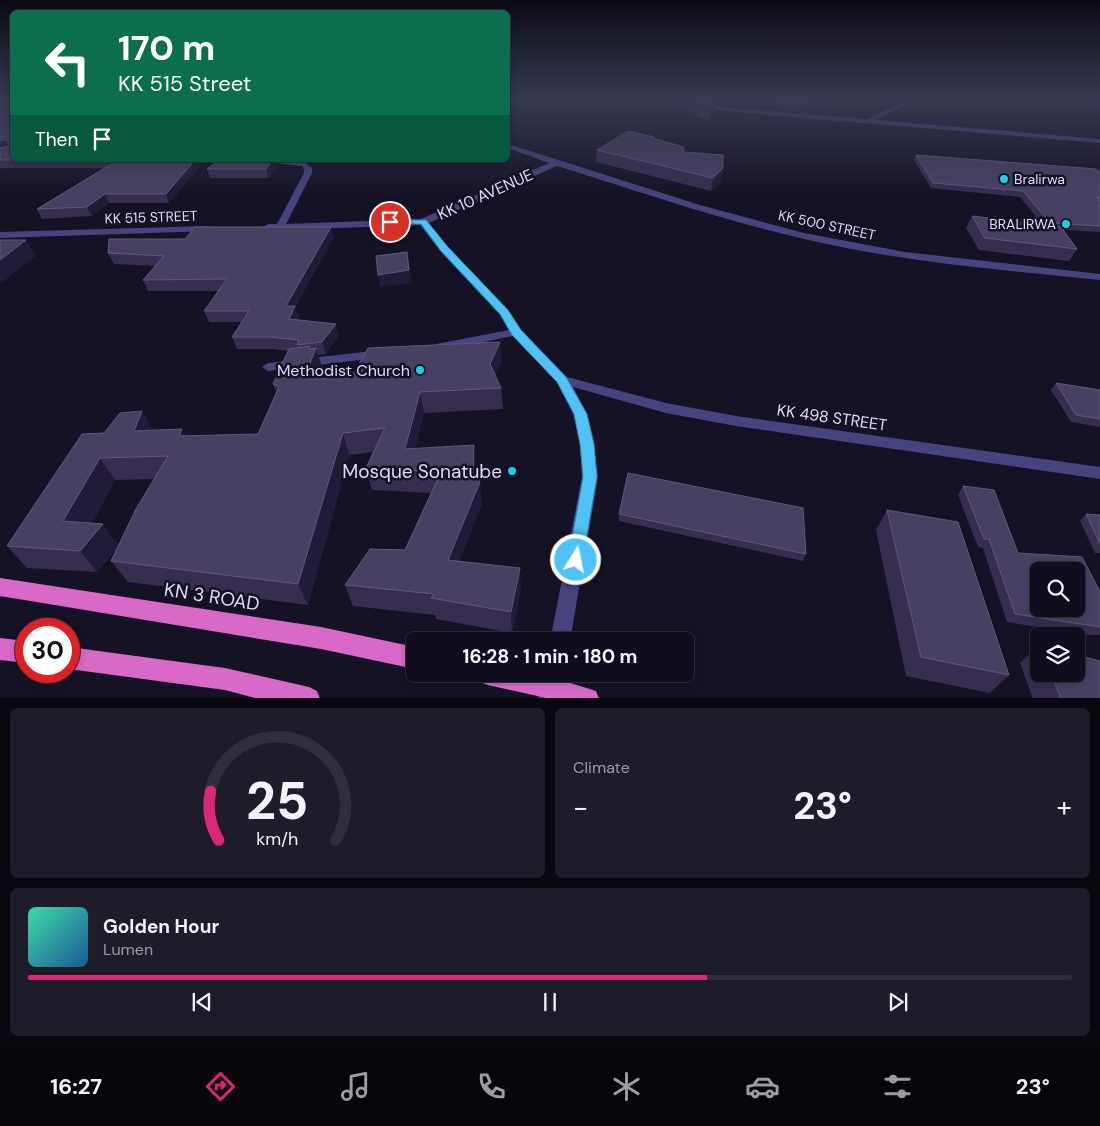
<!DOCTYPE html>
<html lang="en">
<head>
<meta charset="utf-8">
<style>
	body { margin:0; font-family:"DM Sans",sans-serif; background:#1e1c29; color:#f1f3f6; height:100vh; display:flex; flex-direction:column; font-size:19px; white-space:nowrap }
	* { box-sizing:border-box; margin:0 }
	p { font-size:16px; color:#9c9ca3 }
	.icon { flex:none; width:28px; height:28px; fill:none; stroke:currentColor; stroke-width:2; stroke-linecap:round; stroke-linejoin:round }
	.map { position:relative; height:698px; overflow:hidden }
	.details { display:flex; flex-direction:column; gap:10px; padding:10px; background:#09080f; flex:1 }
	.details>* { flex:none }
	.top-card { position:absolute; left:10px; top:10px; width:500px; height:152px; border-radius:8px; box-shadow:0 2px 8px #0003,0 0 0 1px #302e3b; background:#0b6e4f; color:#fff; overflow:hidden }
	.tools { position:absolute; left:1030px; top:562px; display:grid; gap:10px }
	.tools a { display:grid; place-items:center; width:55px; height:55px; border-radius:8px; background:#100e1c; box-shadow:0 2px 8px #0003,0 0 0 1px #302e3b; font-size:25px }
	.speed { position:absolute; left:15px; top:618px; display:flex; gap:10px; font-size:25px; font-weight:700; text-align:center }
	.speed>* { display:grid; place-content:center; width:65px; height:65px; border-radius:50%; background:#100e1c; box-shadow:0 2px 8px #0003,0 0 0 1px #302e3b; line-height:1 }
	.speed .limit { border:8px solid #d22; background:#fff; color:#111 }
	.pin { position:absolute; display:grid; place-items:center; width:42px; height:42px; color:#fff; margin:-21px; border:2px solid #fff; border-radius:50%; box-shadow:0 1px 5px #0007 }
	.me { position:absolute; width:55px; margin:-28px; rotate:10deg; stroke-linejoin:round; filter:drop-shadow(0 0 4px #0008) }
	.turn { display:flex; align-items:center; gap:18px; height:105px; padding:0 25px; font-size:22px }
	.turn .icon { width:65px; height:65px; stroke-width:2.5 }
	.turn b { display:block; font-size:35px; line-height:42px }
	.then { display:flex; align-items:center; height:48px; padding:0 25px; background:#0003; gap:10px; font-size:19px }
	.big { font-size:38px; font-weight:700; line-height:1.1 }
	.details .card { flex:1; display:flex; flex-direction:column; justify-content:center; gap:8px; min-width:0; padding:0 18px; border-radius:8px; background:#1e1c29 }
	.details .dial { align-items:center; gap:0 }
	.dial svg { height:130px; overflow:visible; fill:none; stroke:#302e3b; stroke-width:7; stroke-linecap:round; text-anchor:middle }
	.dial text { fill:#f1f3f6; stroke:none }
	.song { display:flex; align-items:center; gap:15px }
	.cover { width:60px; height:60px; border-radius:8px; background:linear-gradient(135deg,hsl(160 70% 55%),hsl(210 70% 35%)) }
	.played { height:5px; border-radius:2px; background:linear-gradient(90deg,#db2777 65%,#302e3b 65%) }
	.keys { display:flex; justify-content:space-around; direction:ltr }
	.heat { display:flex; justify-content:space-between; align-items:center; font-size:28px; direction:ltr }
	.details .tiles { flex:1; display:grid; gap:10px; grid-template-columns:1fr 1fr }
	.card:last-child { grid-column:span 2 }
	.trip { position:absolute; left:406px; top:632px; width:288px; height:50px; border-radius:8px; background:#100e1c; box-shadow:0 2px 8px #0003,0 0 0 1px #302e3b; font-weight:700; line-height:50px; text-align:center }
	.menu { display:flex; height:80px; justify-content:space-around; align-items:center; background:#06060b; color:#9c9ca3 }
	.menu .icon { width:35px; height:35px }
	.menu .active { color:#db2777 }
	.menu b { font-size:22px; color:#f1f3f6 }
	.map>svg:first-child { display:block }
	.lines { fill:none; stroke-linecap:round; stroke-linejoin:round }
	.minor { fill:#46437f; fill-rule:evenodd }
	.trunk { fill:#d869c8; fill-rule:evenodd }
	.wall { fill:#362d51; fill-rule:evenodd }
	.shaded-wall { fill:#211a38 }
	.building { fill:#484063; stroke:#60587b; fill-rule:evenodd }
	.route { fill:#4fc3f7; stroke:#337fa1 }
	.poi-dot { fill:#1dcce5; stroke:#161225; stroke-width:2 }
	.labels { text-anchor:middle; stroke-width:5; stroke-linejoin:round; paint-order:stroke }
	.far-poi-label { font-size:14px; fill:#dfdbfb; stroke:#161225; text-anchor:start }
	.far-street-label { font-size:14px; fill:#dfdbfb; stroke:#161225 }
	.street-label { font-size:16px; fill:#dfdbfb; stroke:#161225 }
	.poi-label { font-size:16px; fill:#dfdbfb; stroke:#161225; text-anchor:end }
	.near-poi-label { font-size:19px; fill:#dfdbfb; stroke:#161225; text-anchor:end }
	.near-street-label { font-size:19px; fill:#dfdbfb; stroke:#161225 }
</style>
</head>
<body>
<div class="map">
<svg width="1100" height="699" viewBox="0 0 1100 699">
	<rect width="100%" height="100%" fill="#161225"/>
	<g class="lines">
		<g class="minor">
			<path d="M652,98h19l62,10 134,11 45,-21h9l-45,22 224,19v4l-367,-31z"/>
			<path d="M508,144l192,61 104,28 101,19 195,22v6c-87,-9 -174,-16 -259,-33 -97,-19 -190,-52 -284,-81l-128,57 19,24 60,63 13,20 46,47 99,26 70,13 364,51v12l-364,-53 -70,-13 -93,-26 14,27 7,30 4,33 -28,164h-20l32,-164 -2,-33 -7,-30 -16,-32 -44,-46 -73,15 -4,-1 -2,-3 2,-3 73,-14 -10,-16 -59,-63 -20,-26 -140,5h-12l-5,-3 5,-3h9l27,-51v-4l-2,-3 -38,-4 -4,-2 44,2 8,6v5l-26,51 135,-5 128,-56 -41,-15z"/>
			<path d="M208,226l5,3 -2,2 -211,7v-6z"/>
			<path d="M381,350l6,4 -2,3 -117,14 -6,-4 6,-4z"/>
			<path d="M544,674h20l-5,25h-21z"/>
		</g>
		<g class="trunk">
			<path d="M0,578l321,49 94,20v22l-94,-20 -321,-53z"/>
			<path d="M0,638l26,3v22l-26,-3z"/>
			<path d="M69,647l156,21 84,19 8,4 3,8h-61l-34,-9 -156,-21z"/>
			<path d="M477,674h65l54,17 3,8h-48l-63,-14 -8,-3z"/>
		</g>
	</g>
	<g class="wall">
		<path d="M0,98l12,62h193l-36,43h-60l-17,13 -50,3 -5,-10 68,-41h-105z"/>
		<path d="M673,98h60l-12,2 -2,4 -3,-1 -1,8 -5,9 -7,-1 -31,-16z"/>
		<path d="M741,98h94l-37,13 -13,-1 -17,-8 -13,3z"/>
		<path d="M654,138l30,9v5l37,30 -10,9 -115,-29 1,-12z"/>
		<path d="M916,155l184,17v60l-37,-2 14,19 -8,12 -90,-11 -13,-22 6,-12 71,9 -23,-28 -89,-9 -17,-28z"/>
		<path d="M279,165l-11,13h-58l-3,-9z"/>
		<path d="M334,237l-39,70 4,10 -1,3 41,15 -13,19 -8,1 5,15 -4,8h32l149,-36 1,21 -6,13 6,12 2,21 -79,4 -9,35 61,18v10l6,28 -23,57 62,28 -9,44 -76,-14 -1,-4 -82,-9 -8,-21 60,-35 26,-57 -59,-3 -6,-22 7,-16 -24,3 -41,150 -180,-23 -17,-21 6,-13 -20,24 -70,-4 -20,-22 75,-112 71,-4 33,6 72,-2 18,-42 -3,-8 15,-33 -15,-2h-36l-5,-12 10,-15h-33l-5,-11 15,-20h-71l-5,-11 12,-14 -41,-2 -6,-11zM155,479l-36,66 -27,-22 23,-43z"/>
		<path d="M1056,383l44,7v37l-29,-5 -20,-32z"/>
		<path d="M963,486l55,67 82,39v43h-11l-82,-13 -24,-74 -5,-1 -20,-52z"/>
		<path d="M887,510l122,165 -19,18 -84,-17 -30,-146z"/>
		<path d="M619,514l187,40 -3,7 -184,-40z"/>
		<path d="M1086,514l14,1v38h-5l-15,-32z"/>
		<path d="M1039,645v29h37l24,25h-67l-13,-36z"/>
	</g>
	<g class="shaded-wall">
		<path d="M717,98l-2,13 -5,9 2,-13z"/>
		<path d="M720,98h13l-12,2 -2,4z"/>
		<path d="M764,98h5l-1,4 -13,3 1,-5z"/>
		<path d="M822,98h13l-37,13 1,-5z"/>
		<path d="M7,140l5,8 -12,2v-9z"/>
		<path d="M195,160h10l-36,43 -3,-9z"/>
		<path d="M273,160h4l2,5 -11,13 -2,-9z"/>
		<path d="M723,168l-2,14 -10,9 2,-13z"/>
		<path d="M105,194l4,9 -17,13 -5,-9z"/>
		<path d="M331,227l3,10 -39,70 4,10 -6,14 -7,-25z"/>
		<path d="M26,240l10,16 -36,28v-24z"/>
		<path d="M407,252l5,31 -32,4 -2,-12z"/>
		<path d="M336,324l3,11 -13,19 -4,-12z"/>
		<path d="M500,342l1,21 -10,22 -1,-21z"/>
		<path d="M310,346l3,10 3,-8 7,22 -12,30 -7,-21 5,-30z"/>
		<path d="M420,392l4,21 -14,58 -5,-22z"/>
		<path d="M142,411l13,22 -21,-2z"/>
		<path d="M182,429l12,22 -15,-15z"/>
		<path d="M343,433l6,22 -41,150 -10,-21z"/>
		<path d="M474,445l2,21v24l4,-8 2,22 -31,77 -3,-21 25,-88z"/>
		<path d="M100,458l15,22 -34,63 -18,-22z"/>
		<path d="M103,524l16,22 -22,26 -17,-21z"/>
		<path d="M520,568l1,21 -9,44 -1,-21z"/>
	</g>
	<g class="building">
		<path d="M0,98h12v62h-12v-12l9,-2 -2,-6 -7,1z"/>
		<path d="M690,98h27l-5,9 -7,-1z"/>
		<path d="M752,98h12l-8,2z"/>
		<path d="M772,98h50l-23,8 -12,-1z"/>
		<path d="M628,131l26,6 -2,1 32,9 -1,5 40,3v13l-10,10 -116,-28z"/>
		<path d="M916,155l180,14 4,3v26h-3l3,3v25l-50,-3 -27,-32 -90,-8z"/>
		<path d="M118,160h77l-29,34h-61l-18,13 -50,2z"/>
		<path d="M219,160h54l-7,9h-59z"/>
		<path d="M972,216l89,11 16,22 -92,-11z"/>
		<path d="M195,227h136l-45,79h9l-6,13 47,5 -14,18 -25,3 2,-5 -30,-3h-37l17,-26h-45l23,-32 -84,1 21,-24 -56,-3 1,-14h76z"/>
		<path d="M0,240h26l-26,20z"/>
		<path d="M407,252l2,18 -31,5 -2,-19z"/>
		<path d="M500,342l-10,22 11,24 -81,4 -15,57 69,-4 -1,27 7,10 -32,78 72,8 -9,44 -80,-14 3,-4 -89,-9 25,-36 35,1 36,-78 -75,-4 19,-40 -42,5 -45,151 -187,-23 25,-52 32,-53 -68,2 -37,63 40,3 -23,27 -73,-5 75,-112 22,-1 16,-20 22,-2 -8,20 48,-2 -3,7 79,-2 21,-47 -6,-3 16,-35 21,-3 -1,3 7,-1 -12,31 47,-1 17,-30z"/>
		<path d="M1056,383l44,7v29l-24,-4z"/>
		<path d="M628,473l175,35 3,46 -187,-40z"/>
		<path d="M963,486l31,4 24,63 64,4 18,35v35l-85,-13 -26,-75h-5zM1039,571h37v38h-37z"/>
		<path d="M887,510l71,12 51,153 -88,-18z"/>
		<path d="M1086,514l14,1v29z"/>
		<path d="M1076,655l24,6v38h-39l-10,-25h25z"/>
	</g>
	<linearGradient id="sky" x2="0" y2="1"><stop stop-color="#0c0a14"/><stop offset="0.5" stop-color="#363951"/><stop offset="1" stop-color="#363951" stop-opacity="0"/></linearGradient>
	<rect width="1100" height="196" fill="url(#sky)"/>
	<path class="route" d="M390,220h36l22,27 60,63 13,20 45,47 21,37 7,30 3,33 -15,88 -6,2 -6,-2 -2,-5 15,-83 -3,-33 -6,-30 -17,-32 -45,-47 -12,-21 -59,-63 -20,-27h-34l-1,-2z"/>
	<g class="poi-dot">
		<circle cx="1004" cy="179" r="5"/>
		<circle cx="1066" cy="224" r="5"/>
		<circle cx="420" cy="370" r="5"/>
		<circle cx="512" cy="471" r="5"/>
	</g>
	<g class="labels">
		<g class="far-poi-label">
			<text x="1014" y="184">Bralirwa</text>
			<text x="1056" y="229" text-anchor="end">BRALIRWA</text>
		</g>
		<g class="far-street-label">
			<text transform="translate(151 217) rotate(-2)" y="5">KK 515 STREET</text>
			<text transform="translate(827 225) rotate(12)" y="5">KK 500 STREET</text>
		</g>
		<g class="street-label">
			<text transform="translate(485 194) rotate(-24)" y="6">KK 10 AVENUE</text>
			<text transform="translate(832 417) rotate(8)" y="6">KK 498 STREET</text>
		</g>
		<g class="poi-label">
			<text x="410" y="376">Methodist Church</text>
		</g>
		<g class="near-poi-label">
			<text x="502" y="478">Mosque Sonatube</text>
		</g>
		<g class="near-street-label">
			<text transform="translate(212 596) rotate(9)" y="7">KN 3 ROAD</text>
		</g>
	</g>
</svg>
<div class="tools">
<a><svg class="icon" aria-label="search" viewBox="0 0 24 24"><circle cx="10" cy="10" r="6"/><path d="M15 15l6 6"/></svg></a>
<a><svg class="icon" aria-label="layers" viewBox="0 0 24 24"><path d="M12 4l9 5-9 5-9-5zM3 14l9 5 9-5"/></svg></a>
</div>
<div class="speed"><div class="limit">30</div></div>
<div class="pin" style="left:390px;top:222px;background:#d93025"><svg class="icon" aria-label="arrive" viewBox="0 0 24 24"><path d="M6 21V4h12l-3 4 3 4H6"/></svg></div>
<svg class="me" style="left:576px;top:560px" viewBox="-20 -20 40 40"><circle r="17" fill="#4fc3f7" stroke="#fff" stroke-width="3"/><path d="M0-11L8 9 0 5-8 9z" fill="#fff"/></svg>
<div class="trip">16:28 · 1 min · 180 m</div>
<div class="top-card">
<div class="turn"><svg class="icon" aria-label="left" viewBox="0 0 24 24"><path d="M17 20v-9H6M10 6l-5 5 5 5"/></svg><div><b>170 m</b>KK 515 Street</div></div>
<div class="then">Then<svg class="icon" aria-label="arrive" viewBox="0 0 24 24"><path d="M6 21V4h12l-3 4 3 4H6"/></svg></div>
</div>
</div>
<section class="details">
<div class="tiles">
<div class="card dial"><svg viewBox="0 0 100 80">
<path d="M14 69A42 42 0 1 1 86 69"/>
<path d="M14 69A42 42 0 0 1 9 39" stroke="#db2777"/>
<text x="50" y="56" font-size="32" font-weight="700">25</text>
<text x="50" y="72" font-size="11">km/h</text>
</svg></div>
<div class="card"><p>Climate</p>
<div class="heat"><a>−</a><b class="big">23°</b><a>+</a></div>
</div>
<div class="card">
<div class="song"><i class="cover"></i><div><b>Golden Hour</b><p>Lumen</p></div></div>
<div class="played"></div>
<div class="keys"><svg class="icon" aria-label="previous" viewBox="0 0 24 24"><path d="M18 5L8 12l10 7zM5 5v14"/></svg><svg class="icon" aria-label="pause" viewBox="0 0 24 24"><path d="M8 5v14M16 5v14"/></svg><svg class="icon" aria-label="next" viewBox="0 0 24 24"><path d="M6 5l10 7-10 7zM19 5v14"/></svg></div>
</div>
</div>
</section>
<nav class="menu">
<b>16:27</b>
<svg class="icon active" aria-label="directions" viewBox="0 0 24 24"><path d="M12 3l9 9-9 9-9-9zM9 14v-3h6M13 9l2 2-2 2"/></svg>
<svg class="icon" aria-label="music" viewBox="0 0 24 24"><path d="M9 18V5l10-2v13"/><circle cx="6" cy="18" r="3"/><circle cx="16" cy="16" r="3"/></svg>
<svg class="icon" aria-label="phone" viewBox="0 0 24 24"><path d="M5 4h4l2 5-3 2q2 4 5 5l2-3 5 2v4C11 20 4 13 5 4z"/></svg>
<svg class="icon" aria-label="climate" viewBox="0 0 24 24"><path d="M12 3v18M4 7l16 10M4 17L20 7"/></svg>
<svg class="icon" aria-label="car" viewBox="0 0 24 24"><path d="M5 17H2v-5l4-1 3-4h7l3 4 3 1v5h-3M9 17h6M6 11h13"/><circle cx="7" cy="17" r="2"/><circle cx="17" cy="17" r="2"/></svg>
<svg class="icon" aria-label="filters" viewBox="0 0 24 24"><path d="M4 7h16M4 17h16"/><circle cx="9" cy="7" r="2"/><circle cx="15" cy="17" r="2"/></svg>
<b>23°</b>
</nav>
</body>
</html>
